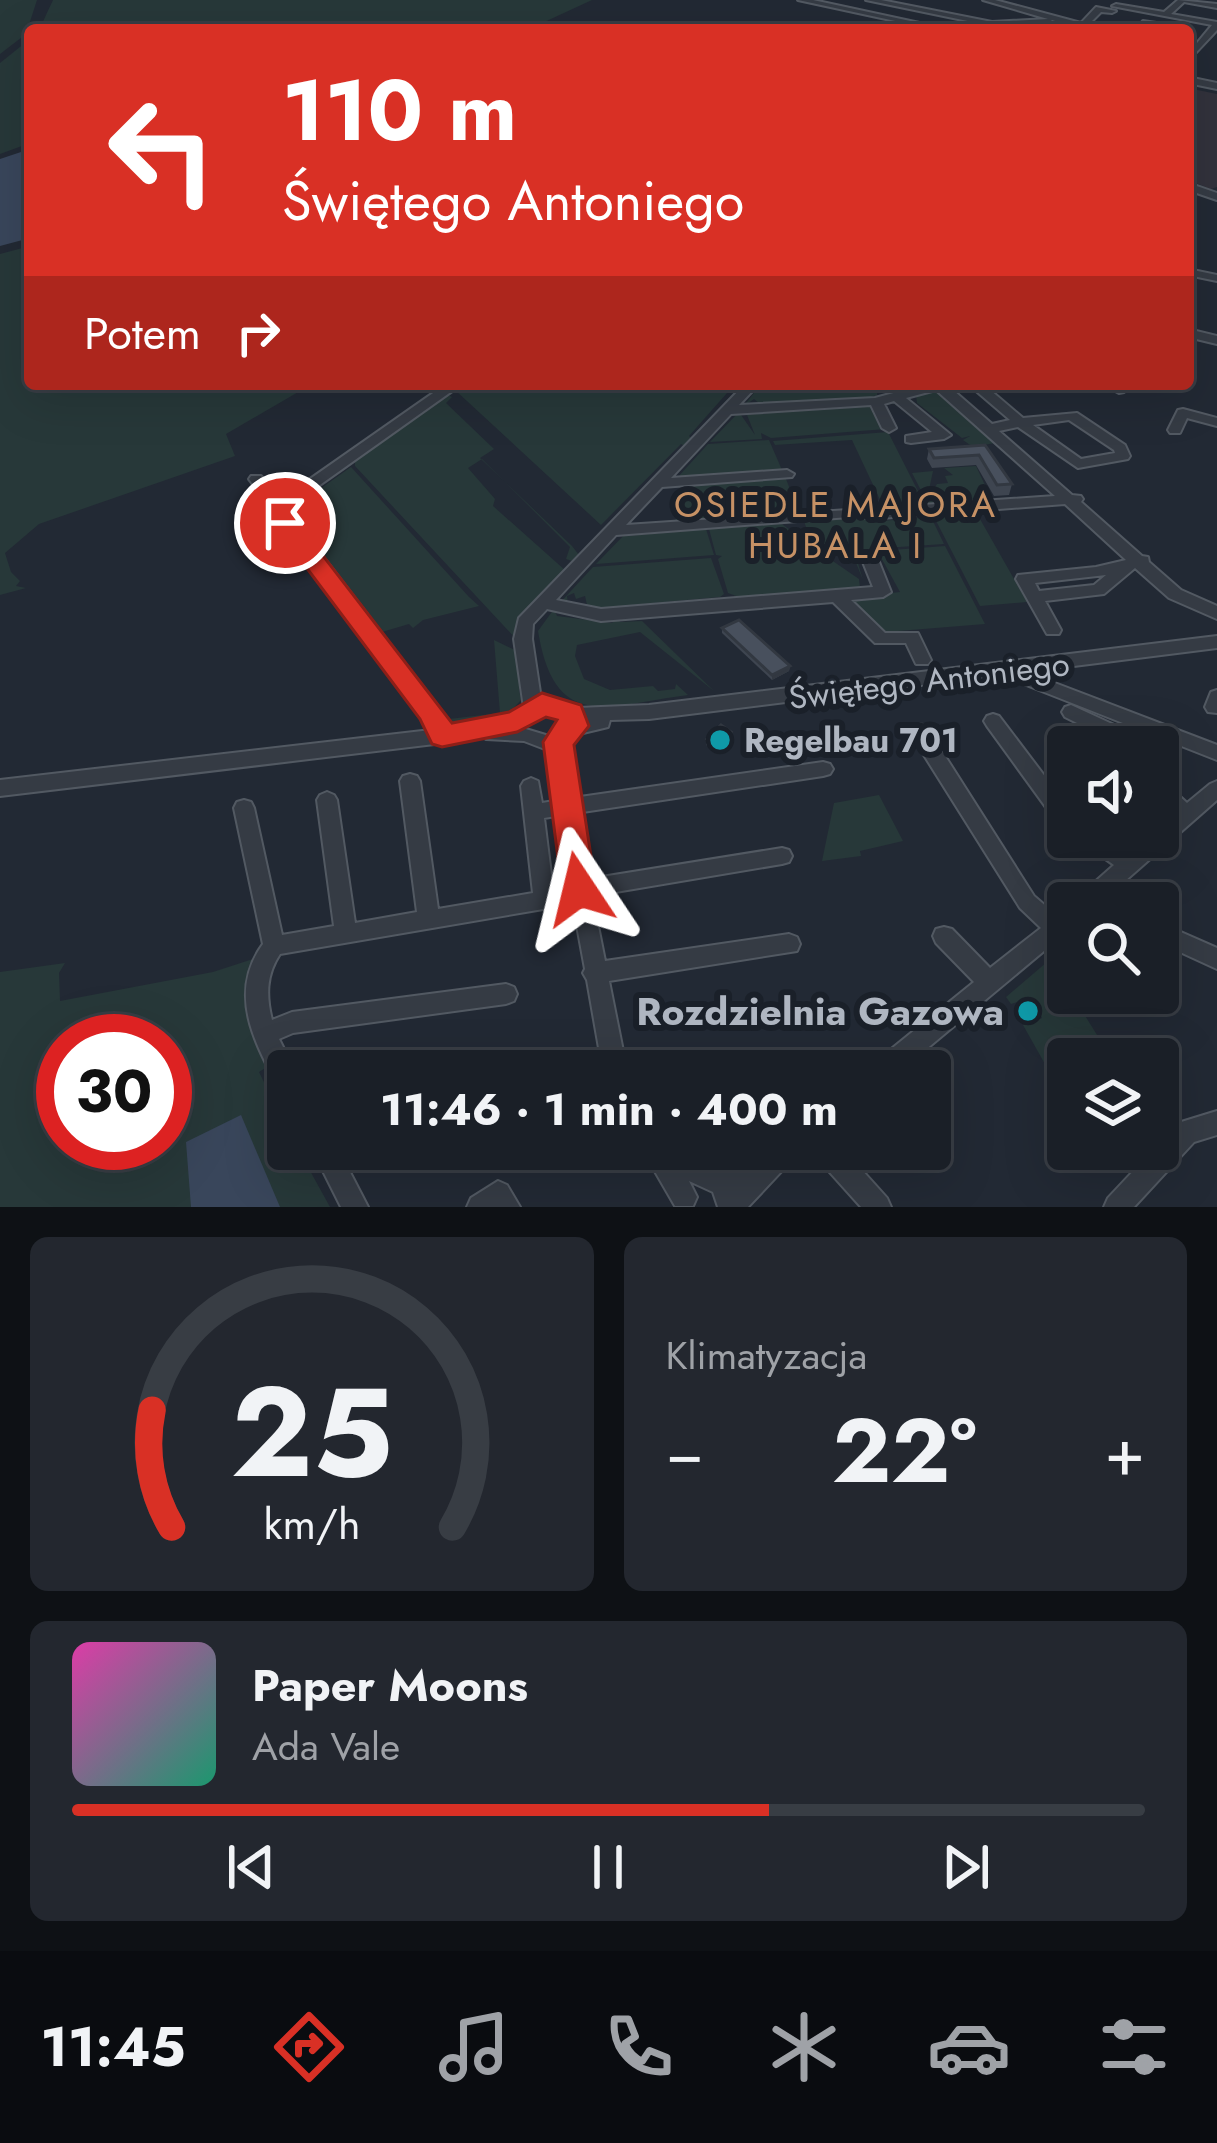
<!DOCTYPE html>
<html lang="pl">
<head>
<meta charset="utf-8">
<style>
	body { margin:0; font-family:Jost,sans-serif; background:#23272f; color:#f1f3f6; height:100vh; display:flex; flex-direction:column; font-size:45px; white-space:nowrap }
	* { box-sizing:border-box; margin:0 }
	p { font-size:39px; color:#9fa2a7 }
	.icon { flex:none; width:66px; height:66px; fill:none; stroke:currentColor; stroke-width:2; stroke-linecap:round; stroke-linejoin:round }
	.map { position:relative; height:1207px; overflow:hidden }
	.details { display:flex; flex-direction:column; gap:30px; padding:30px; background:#0e1115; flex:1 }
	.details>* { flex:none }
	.banner { position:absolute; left:24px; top:24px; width:1170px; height:366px; border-radius:12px; box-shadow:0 12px 48px #0002,0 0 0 3px #383d44; background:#d93025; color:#fff; overflow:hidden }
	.controls { position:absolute; left:1047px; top:726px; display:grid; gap:24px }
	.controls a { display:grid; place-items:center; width:132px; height:132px; border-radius:12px; background:#1a1f27; box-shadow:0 12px 48px #0002,0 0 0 3px #383d44; font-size:60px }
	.speed { position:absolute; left:36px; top:1014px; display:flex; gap:24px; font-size:60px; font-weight:700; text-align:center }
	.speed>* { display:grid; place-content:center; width:156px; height:156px; border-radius:50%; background:#1a1f27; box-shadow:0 12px 48px #0002,0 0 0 3px #383d44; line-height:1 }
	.speed .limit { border:18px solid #d22; background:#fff; color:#111 }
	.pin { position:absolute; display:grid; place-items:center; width:102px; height:102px; color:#fff; margin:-51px; border:6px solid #fff; border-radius:50%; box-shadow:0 3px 12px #0007 }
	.me { position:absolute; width:132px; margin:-66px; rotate:350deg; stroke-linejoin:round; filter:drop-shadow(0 0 9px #0008) }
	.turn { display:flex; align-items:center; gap:42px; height:252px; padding:0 60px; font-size:54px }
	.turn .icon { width:156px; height:156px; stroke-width:2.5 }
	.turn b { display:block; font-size:84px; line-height:102px }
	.then { display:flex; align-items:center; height:114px; padding:0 60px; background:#0003; gap:24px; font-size:45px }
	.big { font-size:90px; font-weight:700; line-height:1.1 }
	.details .card { flex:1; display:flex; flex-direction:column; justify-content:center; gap:18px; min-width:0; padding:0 42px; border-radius:18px; background:#23272f }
	.details .dial { align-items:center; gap:0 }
	.dial svg { height:312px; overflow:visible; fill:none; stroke:#383d44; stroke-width:7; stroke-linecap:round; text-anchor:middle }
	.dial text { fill:#f1f3f6; stroke:none }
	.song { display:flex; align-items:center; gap:36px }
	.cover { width:144px; height:144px; border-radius:18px; background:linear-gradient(135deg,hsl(320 70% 55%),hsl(160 70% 35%)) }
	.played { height:12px; border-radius:6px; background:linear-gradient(90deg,#d93025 65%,#383d44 65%) }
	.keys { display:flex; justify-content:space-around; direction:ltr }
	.heat { display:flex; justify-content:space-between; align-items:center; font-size:66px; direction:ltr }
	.details .tiles { flex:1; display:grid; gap:30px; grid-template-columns:1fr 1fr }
	.card:last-child { grid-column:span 2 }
	.trip { position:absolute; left:267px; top:1050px; width:684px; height:120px; border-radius:12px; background:#1a1f27; box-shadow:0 12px 48px #0002,0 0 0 3px #383d44; font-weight:700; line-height:120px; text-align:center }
	.menu { display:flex; height:192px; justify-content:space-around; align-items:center; background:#0a0c10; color:#9fa2a7 }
	.menu .icon { width:84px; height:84px }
	.menu .selected { color:#d93025 }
	.menu b { font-size:54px; color:#f1f3f6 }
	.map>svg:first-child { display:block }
	.medical { fill:#32323c }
	.green { fill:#273839; fill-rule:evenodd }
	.water { fill:#39465b }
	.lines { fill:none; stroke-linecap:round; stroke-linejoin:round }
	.minor-casing { stroke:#525962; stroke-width:4 }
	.minor { fill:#353b44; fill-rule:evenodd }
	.wall { fill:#3e4550 }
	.shaded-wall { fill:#323841 }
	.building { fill:#48505d; stroke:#323841; stroke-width:3 }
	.route { fill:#d93025; stroke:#8d1f18; stroke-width:3 }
	.culture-dot { fill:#0f9aa8; stroke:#1a2029; stroke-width:4.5 }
	.labels { text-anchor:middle; stroke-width:12; stroke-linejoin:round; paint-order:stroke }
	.street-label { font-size:33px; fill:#afb6c1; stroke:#1a2029 }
	.poi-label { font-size:33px; font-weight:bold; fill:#afb6c1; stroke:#1a2029; text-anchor:start }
	.neighbourhood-label { font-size:36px; letter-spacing:3px; fill:#c69165; stroke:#1a2029 }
	.near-poi-label { font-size:39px; font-weight:bold; fill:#afb6c1; stroke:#1a2029; text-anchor:end }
</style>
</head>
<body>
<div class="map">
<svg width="1217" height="1207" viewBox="0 0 1217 1207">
	<rect width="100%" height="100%" fill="#222934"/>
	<path class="medical" d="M1188,88l29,6v93l-6,2 -23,-9z"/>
	<g class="green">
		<path d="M0,0h37l-11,34 -26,20z"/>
		<path d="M53,0h539l-65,30h-488z"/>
		<path d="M30,39v104l-30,11v-91z"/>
		<path d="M30,246v138h282l-86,50 9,22 -196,68 -34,29 6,19 9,9 -4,5 10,2 -26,7v-341z"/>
		<path d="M469,384h277h-11l-46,52 4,4 -7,7 -5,-3 -80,81 -146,-135z"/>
		<path d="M761,384h117l-1,11 -8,3 -108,7 -7,-6 -11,8z"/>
		<path d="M931,392l8,1 56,50 -22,4 -10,-7 7,-4 -8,2 -45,-35 -1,-8z"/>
		<path d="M448,395l4,2 -6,6 48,46 -14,9 1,1 91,87 7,9 -4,7 -9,-3 4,-12 -88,-88 -14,9 27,31 -2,7 73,65 -49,69 -162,-174v-6z"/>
		<path d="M870,404l16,25 -115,9 -10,-5 1,6 -52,3 29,-30 16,23 -8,-20z"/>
		<path d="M888,432l36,71 -41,3 -31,-66 -77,5 -2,-4z"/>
		<path d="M769,440l13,30 -105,8 31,-34z"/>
		<path d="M976,466l16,34 -63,6 -17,-33 21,-2 -6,28 10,-15 11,-1 -3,-7 8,-1 -9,-7z"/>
		<path d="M351,467l118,130 10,9 -56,14 -10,8 -4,-4 -27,8 -93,-121z"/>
		<path d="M786,479l13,33 -124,9 12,-35z"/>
		<path d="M976,512l51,90 -47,4 -47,-91z"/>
		<path d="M864,513l4,9 63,-5 13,27 -120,8 -12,-7 -9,-27 10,-1 3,6 6,-1 -2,-6z"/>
		<path d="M782,524l38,29 -16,2h20l35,24 1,9 -116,11 -16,-6 -10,-34 4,-3 -6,-1 -7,-26z"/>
		<path d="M706,529l8,26 -118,9 32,-33 1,5z"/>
		<path d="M945,546l40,78 -99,8 -38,-34 52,-6 -22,-40 -23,2 8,26 -11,-27z"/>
		<path d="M711,558l13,36 -4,3 -132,12 -3,-13 -9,3 -2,-6 -7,3 1,8 13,2 -23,-1 35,-38z"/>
		<path d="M554,609l3,7 55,7 6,-6 2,5 22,-1 72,70 -74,-59 -63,13 -2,11 9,23 26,11 43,-4 5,5 17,-2 1,-5 12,11c-80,10 -133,39 -150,-64z"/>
		<path d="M494,640l25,12 7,35 -7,2 2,11 -12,13 -56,9 -4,-3 51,-6z"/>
		<path d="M879,795l24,46 -43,10 1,5 -39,5 12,-58z"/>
		<path d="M1068,944v16l-12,9 56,90h-44v28l-9,2 -36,-64 19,-7 -12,-20 -19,6 -5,-7z"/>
		<path d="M253,959l-4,66 21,40 -11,7 29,59v18h10l32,58h-330v-235l65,-9 -6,10 1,28 153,-29zM63,1041h102v102h-102z"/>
	</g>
	<g class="water">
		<path d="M30,149v89l-30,8v-87z"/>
		<path d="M241,1115l39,92h-89l-5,-65z"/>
	</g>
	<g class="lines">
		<defs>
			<g id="minor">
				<path d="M798,0h15l139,30h-15z"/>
				<path d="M866,0h15l111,22 56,-3 -65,-19h12l86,23 15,-16 20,4 -4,2 -11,-1 -13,13 9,2v3l-16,-1 -29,-9 -3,3 -57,3z"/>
				<path d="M1178,0l39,4v4l-33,-6 -13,12 46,8v8l-29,31v-7l24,-29 -100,-19 4,-2 48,8z"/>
				<path d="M1143,21l20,3 1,2 -4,2 -20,-3z"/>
				<path d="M1188,77l29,6v6l-29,-6z"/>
				<path d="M1188,183l29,10v7l-29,-10z"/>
				<path d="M1188,269l29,6v6l-29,-6z"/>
				<path d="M1188,329l29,7v8l-29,-7z"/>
				<path d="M446,384h16l-169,120 -4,8 150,197 10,19 63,-13 12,-7 -10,-69 5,-21 226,-234 13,1 -19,20 136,-7 52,-14h19l46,40 18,-4 -42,-36h15l40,34 54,-5 48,32 5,11 -2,3 -50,9 -60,-41 -19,4 73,64 9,1 2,3 -2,3 61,54 6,1 1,5 32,28 36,16v13l-48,-21 -34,-30 -31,26 -59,7 16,29 -2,4h-12l-31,-55 2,-4 78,-8 30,-7 -61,-56 -197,15 -6,-3 -246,19 -60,65 45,9 272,-22 -12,-30 8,-5 8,5 14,35 -8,5 -32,3 34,33h33l13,27 -3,4h-12l-10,-21h-31l-42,-41 -232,19 -54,-12 -14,15 -1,15 9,60 5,-2 31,11 72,-3 568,-69v12l-191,24 191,73v15l-206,-81 -2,-5 -360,45 -39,1 -2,7 -25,6 -15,9 5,56 250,-36 7,2 3,5 -3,5 -7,2 -247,37 13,66 193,-31 7,2 3,6 -3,6 -7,2 -190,32 13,65 184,-27 8,3 3,7 -3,7 -188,30 18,90h-24l-16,-91 -4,-7 2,-4 -12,-65 -293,50c-14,21 -14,42 -8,66l20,-8 214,-28 8,3 3,7 -3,7 -8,3 -213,29 -14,6 16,32h-7v22l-8,-3c-25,-46 -53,-97 -17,-146l-29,-136 3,-6 7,-2 7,2 3,6 28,127 52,-9 -17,-126 3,-5 7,-3 7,3 3,5 18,123 62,-11 -17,-131 3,-5 7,-2 7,2 3,5 18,128 95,-16 -12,-107 3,-5 7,-3 7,3 4,22 12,-2 -4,-50 -26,-10 -38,-2 -2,-4 -41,8 -443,53v-16l431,-50 -6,-13 -176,-238 2,-3h10l19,24zM936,390l119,106 -429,29 36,-38 130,-10 2,-3 -7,-4 -116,8 60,-64 140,-9 11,23 7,4 7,-4 -12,-24 10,-3 38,31 -26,4v6l5,1 33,-4 7,-4 -45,-37zM1069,420l45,30 1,3 -34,6 -48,-34zM1106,575l-12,10 -55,6 -4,-8zM547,712l27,9 -25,15 -30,-9zM556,816l13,71 -16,3 -9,-72z"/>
				<path d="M1085,384h20l2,2 -7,4z"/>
				<path d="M1115,384h14l-5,8 -5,1 -7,-4z"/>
				<path d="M1183,409l34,9v8l-30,-8 -7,15h-10l-2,-3 10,-20z"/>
				<path d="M1217,690v23l-9,-1 -3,-5 6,-15z"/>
				<path d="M1071,705l54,25 11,17h-19l-6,-7 -46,-23 -3,-5 3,-5z"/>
				<path d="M993,714l6,2 69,91v23l-7,-2 -74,-102 -3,-5 3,-5z"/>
				<path d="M919,724l7,2 108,170 22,19 12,-6v22l-168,140h-30l4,-8 100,-81 -38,-39 -3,-7 3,-7 8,-2 8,2 38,39 51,-40 -21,-20 -108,-172 -2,-5 2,-5z"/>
				<path d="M1158,780l7,3 22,20 23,-19 7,-3v19l-117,103h-26l4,-6 36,-32 -31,-22 -3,-6h25l24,16 19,-16h10v-9l16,-13 -16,-15z"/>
				<path d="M1158,922l59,26v21l-37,-17 -14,23 -8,3v-29l4,-6 -4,-2z"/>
				<path d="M1217,1111v24l-23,7 -60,65h-30l4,-9 46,-49h4v-4l20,-22z"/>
				<path d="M312,1149h26l30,58h-27z"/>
				<path d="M642,1149h49l15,14 8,4 52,-18h31l-3,9 -46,49h-30l-5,-15 -24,-11 8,16 -4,9h-18z"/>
				<path d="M814,1149h29l44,49 4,9h-30l-44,-49z"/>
				<path d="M498,1181l9,4 13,22h-53l4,-9z"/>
			</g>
		</defs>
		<use href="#minor" class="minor-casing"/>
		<use href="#minor" class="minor"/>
	</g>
	<g class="wall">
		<path d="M985,445l27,39 -3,11 -15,1 -18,-31 -44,3 -5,-9 2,-10z"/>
		<path d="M722,628l68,38 -1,5 -17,9 -50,-47z"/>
		<path d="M731,737l-14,14 -11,-6 1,-6z"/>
	</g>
	<g class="shaded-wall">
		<path d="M790,666l-1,5 -17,9v-5z"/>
		<path d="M731,732v5l-14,14v-5z"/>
	</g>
	<g class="building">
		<path d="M985,445l27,39 -15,1 -18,-30 -45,3 -5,-9z"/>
		<path d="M739,620l51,46 -18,9 -50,-47z"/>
		<path d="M721,725l10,7 -14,14 -10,-7z"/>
	</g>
	<path class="route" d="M285,515l9,3 158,205 57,-11 33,-19 39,12 8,21 -15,19 22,144 -5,10 -12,4 -12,-4 -5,-10 -19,-147 14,-22 -11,-3 -29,15 -75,15 -10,-3 -12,-25 -147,-196z"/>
	<g class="culture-dot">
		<circle cx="720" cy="740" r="12"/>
		<circle cx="1028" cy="1011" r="12"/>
	</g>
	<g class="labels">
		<g class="street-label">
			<text transform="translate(929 680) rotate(-7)" y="12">Świętego Antoniego</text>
		</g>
		<g class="poi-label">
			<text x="744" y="752">Regelbau 701</text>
		</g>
		<g class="neighbourhood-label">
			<text x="836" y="517">OSIEDLE MAJORA<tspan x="836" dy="41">HUBALA I</tspan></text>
		</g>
		<g class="near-poi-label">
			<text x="1004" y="1025">Rozdzielnia Gazowa</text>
		</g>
	</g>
</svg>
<div class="controls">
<a><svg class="icon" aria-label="sound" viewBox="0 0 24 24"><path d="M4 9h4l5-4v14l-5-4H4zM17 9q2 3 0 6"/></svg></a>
<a><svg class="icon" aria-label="search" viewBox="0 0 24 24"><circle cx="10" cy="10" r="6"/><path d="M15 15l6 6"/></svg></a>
<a><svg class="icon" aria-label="layers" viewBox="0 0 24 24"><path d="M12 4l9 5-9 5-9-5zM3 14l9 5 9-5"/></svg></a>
</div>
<div class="speed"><div class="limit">30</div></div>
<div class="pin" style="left:285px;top:523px;background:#d93025"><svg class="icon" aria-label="arrive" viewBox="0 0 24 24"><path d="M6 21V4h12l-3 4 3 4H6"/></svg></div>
<svg class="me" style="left:579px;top:889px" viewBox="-20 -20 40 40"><path d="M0-17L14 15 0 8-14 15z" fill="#d93025" stroke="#fff" stroke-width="4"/></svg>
<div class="trip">11:46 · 1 min · 400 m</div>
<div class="banner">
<div class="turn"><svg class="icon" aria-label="left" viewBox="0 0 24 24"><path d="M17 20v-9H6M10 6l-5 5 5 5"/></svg><div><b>110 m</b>Świętego Antoniego</div></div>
<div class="then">Potem<svg class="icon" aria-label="right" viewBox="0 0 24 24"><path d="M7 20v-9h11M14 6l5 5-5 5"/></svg></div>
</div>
</div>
<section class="details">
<div class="tiles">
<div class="card dial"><svg viewBox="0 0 100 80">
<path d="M14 69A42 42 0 1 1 86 69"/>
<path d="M14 69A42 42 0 0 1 9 39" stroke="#d93025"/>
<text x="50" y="56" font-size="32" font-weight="700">25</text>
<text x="50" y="72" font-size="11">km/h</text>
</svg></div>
<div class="card"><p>Klimatyzacja</p>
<div class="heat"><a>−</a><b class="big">22°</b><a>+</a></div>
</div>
<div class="card">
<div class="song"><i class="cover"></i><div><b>Paper Moons</b><p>Ada Vale</p></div></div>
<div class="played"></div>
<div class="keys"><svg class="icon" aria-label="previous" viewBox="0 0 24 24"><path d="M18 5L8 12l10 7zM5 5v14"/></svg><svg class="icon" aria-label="pause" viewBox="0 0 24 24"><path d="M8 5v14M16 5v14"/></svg><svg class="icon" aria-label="next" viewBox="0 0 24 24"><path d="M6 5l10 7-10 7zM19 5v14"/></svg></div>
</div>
</div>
</section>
<nav class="menu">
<b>11:45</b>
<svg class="icon selected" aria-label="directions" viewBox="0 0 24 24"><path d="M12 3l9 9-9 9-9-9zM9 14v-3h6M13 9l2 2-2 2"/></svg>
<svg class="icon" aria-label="music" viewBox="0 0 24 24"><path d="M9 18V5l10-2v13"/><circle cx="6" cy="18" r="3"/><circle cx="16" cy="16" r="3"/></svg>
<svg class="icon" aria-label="phone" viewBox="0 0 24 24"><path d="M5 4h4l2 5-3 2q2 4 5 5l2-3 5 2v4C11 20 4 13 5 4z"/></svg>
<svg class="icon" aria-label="climate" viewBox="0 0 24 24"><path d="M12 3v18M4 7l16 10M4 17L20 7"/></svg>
<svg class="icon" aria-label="car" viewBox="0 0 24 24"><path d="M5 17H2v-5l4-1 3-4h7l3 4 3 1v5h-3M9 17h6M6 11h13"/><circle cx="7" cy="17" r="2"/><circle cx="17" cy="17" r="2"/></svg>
<svg class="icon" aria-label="filters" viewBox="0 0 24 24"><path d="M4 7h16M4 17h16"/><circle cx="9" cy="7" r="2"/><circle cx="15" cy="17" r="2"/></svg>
</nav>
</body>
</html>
